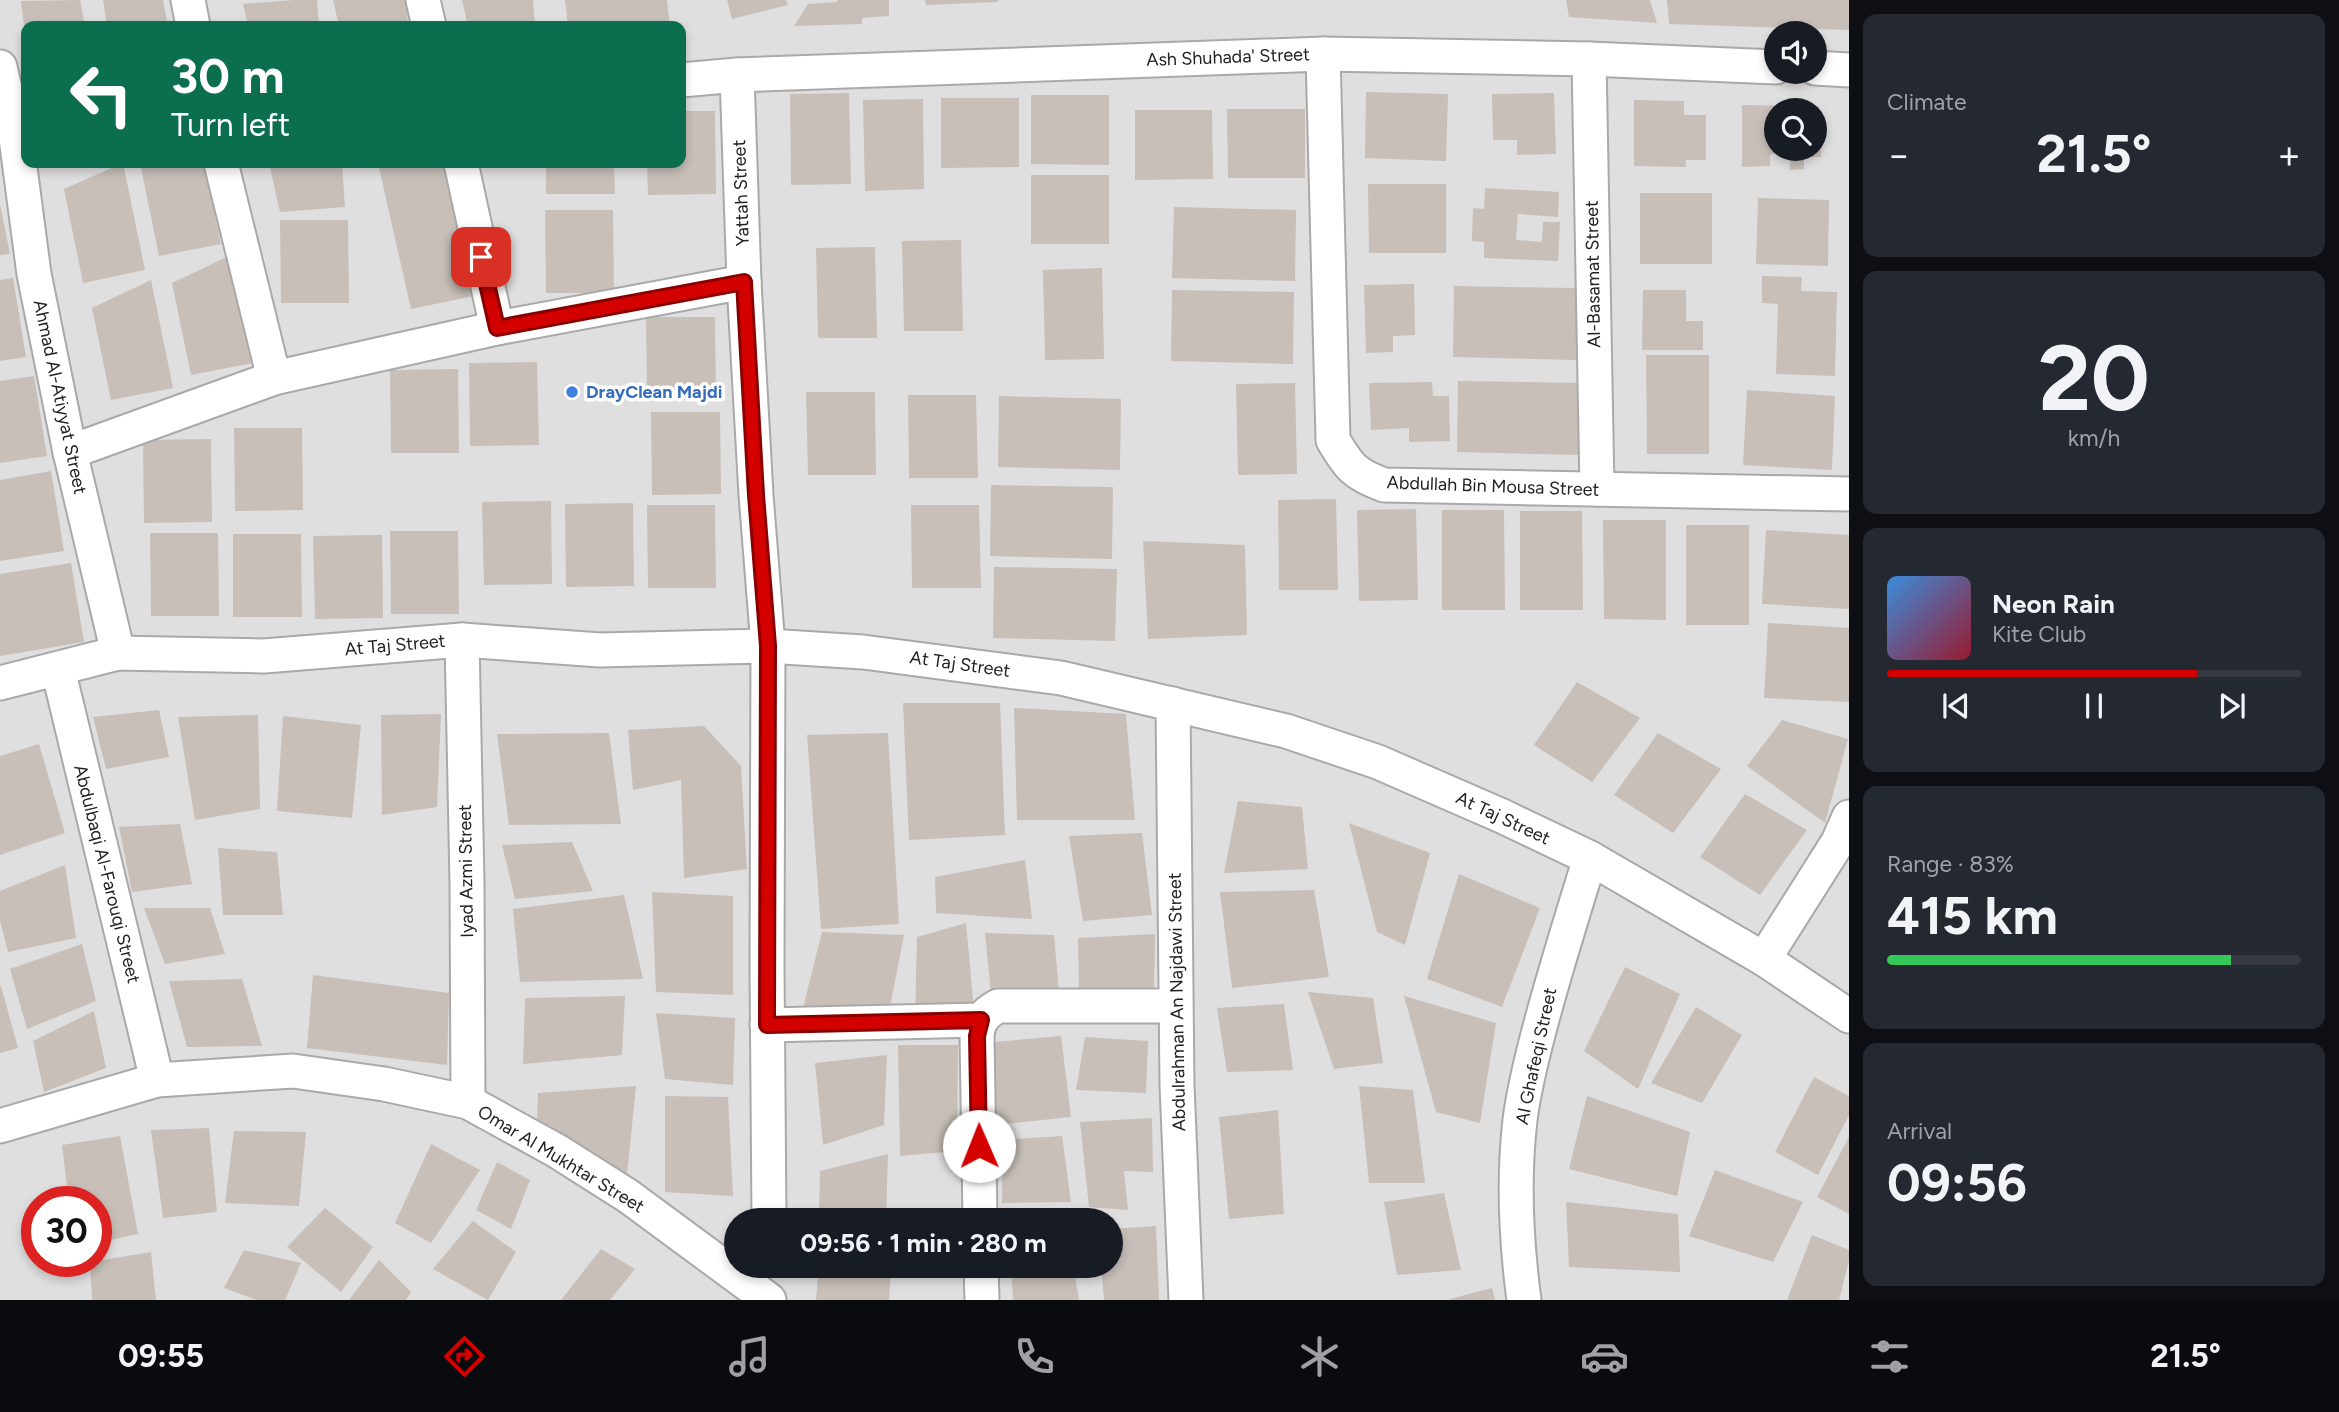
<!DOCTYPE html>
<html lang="en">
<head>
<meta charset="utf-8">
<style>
	body { margin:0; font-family:Figtree,sans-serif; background:#242831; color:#f1f3f6; height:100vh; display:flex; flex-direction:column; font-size:26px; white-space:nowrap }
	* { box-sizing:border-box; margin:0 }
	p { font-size:23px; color:#9ea1a6 }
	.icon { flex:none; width:38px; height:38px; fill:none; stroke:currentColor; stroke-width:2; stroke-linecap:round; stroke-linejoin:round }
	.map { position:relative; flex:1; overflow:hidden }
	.drawer { display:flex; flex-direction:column; gap:14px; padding:14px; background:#0d0f14; width:490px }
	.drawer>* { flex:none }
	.hud { position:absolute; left:21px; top:21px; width:665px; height:147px; border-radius:14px; box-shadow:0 4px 10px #0003; background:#0b6e4f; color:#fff; overflow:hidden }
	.fabs { position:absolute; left:1764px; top:21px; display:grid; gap:14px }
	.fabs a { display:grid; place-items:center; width:63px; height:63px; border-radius:50%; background:#171b24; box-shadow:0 4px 10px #0003; font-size:35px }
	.speed { position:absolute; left:21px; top:1186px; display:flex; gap:14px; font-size:35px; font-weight:700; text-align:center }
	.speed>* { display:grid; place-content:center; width:91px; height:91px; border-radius:50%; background:#171b24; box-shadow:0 4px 10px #0003; line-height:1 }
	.speed .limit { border:10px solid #d22; background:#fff; color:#111 }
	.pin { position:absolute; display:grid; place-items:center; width:60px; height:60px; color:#fff; margin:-30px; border-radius:14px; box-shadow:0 4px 10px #0006 }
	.me { position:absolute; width:77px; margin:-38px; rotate:359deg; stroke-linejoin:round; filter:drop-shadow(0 0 5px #0008) }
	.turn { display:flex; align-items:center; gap:24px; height:147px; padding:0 35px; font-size:32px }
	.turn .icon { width:91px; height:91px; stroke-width:2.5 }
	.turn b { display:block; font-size:49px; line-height:60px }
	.big { font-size:52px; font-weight:700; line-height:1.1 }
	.drawer .card { flex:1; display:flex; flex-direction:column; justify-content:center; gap:10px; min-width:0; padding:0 24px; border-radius:14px; background:#242831 }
	.drawer .dial { align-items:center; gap:0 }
	.dial b { font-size:91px; line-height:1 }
	.song { display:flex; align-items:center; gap:21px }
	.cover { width:84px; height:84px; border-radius:10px; background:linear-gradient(135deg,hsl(210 70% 55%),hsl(350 70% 35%)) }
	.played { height:7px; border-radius:4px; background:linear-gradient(90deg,#d40000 75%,#363941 75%) }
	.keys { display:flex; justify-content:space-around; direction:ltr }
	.heat { display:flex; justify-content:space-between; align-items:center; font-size:38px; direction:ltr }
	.charge { height:10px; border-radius:5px; background:linear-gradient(90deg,#34c759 83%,#363941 0) }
	.trip { position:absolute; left:724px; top:1208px; width:399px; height:70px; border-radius:35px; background:#171b24; box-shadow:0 4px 10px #0003; font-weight:700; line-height:70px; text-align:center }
	.dock { display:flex; height:112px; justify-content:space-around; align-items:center; background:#090b0e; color:#9ea1a6 }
	.dock .icon { width:49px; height:49px }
	.dock .selected { color:#d40000 }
	.dock b { font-size:32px; color:#f1f3f6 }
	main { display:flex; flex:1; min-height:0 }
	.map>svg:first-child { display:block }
	.residential { fill:#e0dfdf; fill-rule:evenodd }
	.building { fill:#c7bfb8 }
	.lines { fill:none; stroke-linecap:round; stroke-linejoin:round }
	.minor-casing { stroke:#a9a9a9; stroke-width:37 }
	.minor { stroke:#fff; stroke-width:33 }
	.route-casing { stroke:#8a0000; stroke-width:18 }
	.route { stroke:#d40000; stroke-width:12 }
	.shop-dot { fill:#3f7fe0; stroke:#fff; stroke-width:2.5 }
	.labels { text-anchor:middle; stroke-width:7; stroke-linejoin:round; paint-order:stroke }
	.street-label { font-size:18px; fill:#222; stroke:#fff }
	.shop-label { font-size:18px; font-weight:bold; fill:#366cbe; stroke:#fff; text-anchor:start }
</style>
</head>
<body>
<main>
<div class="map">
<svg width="1849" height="1300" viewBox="0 0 1849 1300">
	<rect width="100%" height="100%" fill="#f2efe9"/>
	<path class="residential" d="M0,0h1849v1300h-1849zM26,26h655v137h-655zM1776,33h39v39h-39zM1776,110h39v39h-39zM37,1202h59v60h-59zM737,1220h374v45h-374z"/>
	<g class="building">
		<path d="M80,0l5,26h-61l-3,-25z"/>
		<path d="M103,0h60l5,26h-61z"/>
		<path d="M294,0h23l2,26h-71l-5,-22z"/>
		<path d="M333,0h73l2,26h-69z"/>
		<path d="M462,0h71l2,26h-67z"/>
		<path d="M565,0h102l3,26h-102z"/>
		<path d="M727,0h59l2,5 -56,14z"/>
		<path d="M837,0h52v16l-27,2v6l-68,2 14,-22 29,-2z"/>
		<path d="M925,0h73v2l-72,3z"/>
		<path d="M1566,0h84l7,23 -88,-6z"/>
		<path d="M1667,0h182v30l-180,-6z"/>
		<path d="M1366,92l82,2 -2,67 -81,-3z"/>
		<path d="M849,93l2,91 -60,1 -1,-91z"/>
		<path d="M1554,93l2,61 -39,1v-15h-24l-1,-46z"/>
		<path d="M1031,95h78v70l-78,-1z"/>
		<path d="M941,98h78v69l-78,1z"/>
		<path d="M923,99l1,90 -59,2 -2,-91z"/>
		<path d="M1634,100l50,1v14h22v45h-20v7l-52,-1z"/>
		<path d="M1742,105l71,1v4h-37v39h39v-29h6v37h-17v12l-14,1v-16h-20v12l-28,1z"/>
		<path d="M1227,109h78v69h-77z"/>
		<path d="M1135,110h77l1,69 -78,1z"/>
		<path d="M681,111h34l1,83 -68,1 -1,-32h34z"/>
		<path d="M123,163l22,107 -62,13 -19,-94z"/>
		<path d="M140,163h64l17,81 -62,12z"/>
		<path d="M269,163h73l3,44 -65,5z"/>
		<path d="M378,163h65l31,133 -63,13z"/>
		<path d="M546,163h68l1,31h-69z"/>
		<rect x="1031" y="175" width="78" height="69"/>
		<path d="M1368,184h78v69h-77z"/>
		<path d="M1485,188l74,4 -1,25 -40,-3 -2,26 26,2 1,-20h17l-2,39 -74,-3v-16l-12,-1 1,-33 11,1z"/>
		<rect x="1640" y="193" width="72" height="71"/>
		<path d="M1758,198l71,2 -1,66 -72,-2z"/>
		<path d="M0,204l10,50 -10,1z"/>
		<path d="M1174,207l122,3 -1,71 -123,-3z"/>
		<path d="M545,210h68l1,83h-68z"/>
		<path d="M280,220h68l1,83h-68z"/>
		<path d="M961,240l2,91h-59l-2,-90z"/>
		<path d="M875,247l2,91h-59l-2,-90z"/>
		<path d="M231,255l22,108 -62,12 -19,-92z"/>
		<path d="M1102,268l2,91 -59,1 -2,-90z"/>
		<path d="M1762,276l40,1 -1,14 36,1 -2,84 -59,-2 2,-70 -16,-1z"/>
		<path d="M13,278l13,79 -26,4v-81z"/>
		<path d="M151,280l22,108 -62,12 -19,-92z"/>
		<path d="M1414,284l1,51 -22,1v16l-27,1 -2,-68z"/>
		<path d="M1454,286l123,2 -1,72 -123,-3z"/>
		<path d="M1172,290l122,2 -1,72 -122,-3z"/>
		<path d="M1643,290h43v31h17v29h-61z"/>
		<path d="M646,317h69l1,83h-69z"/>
		<path d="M1646,355h63v99h-62z"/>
		<path d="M537,362l2,83 -69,1 -1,-83z"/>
		<path d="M458,369l1,84h-68l-1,-83z"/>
		<path d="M34,376l13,80 -47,7v-82z"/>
		<path d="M1458,381l123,2 -2,72 -122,-3z"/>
		<path d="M1432,382l1,14h16l1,45 -41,1v-14l-38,2 -2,-47z"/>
		<path d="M1295,383l2,91 -59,1 -2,-91z"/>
		<path d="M1747,390l88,6 -3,74 -89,-5z"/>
		<path d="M806,392h69l1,83h-68z"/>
		<path d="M908,395h68l2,83h-69z"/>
		<path d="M999,396l122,3 -1,71 -122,-3z"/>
		<path d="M651,412h69l1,82 -69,1z"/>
		<path d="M234,428h68l1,82 -68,1z"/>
		<path d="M211,439l1,83 -68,1 -1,-83z"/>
		<path d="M51,471l13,80 -64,10v-81z"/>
		<path d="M991,485l122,2 -1,72 -122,-3z"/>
		<path d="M1336,499l2,91h-59l-1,-90z"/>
		<path d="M551,501l1,83 -68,1 -2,-83z"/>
		<path d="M633,503l1,83 -68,1 -1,-83z"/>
		<path d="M647,505h68l1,83h-68z"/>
		<path d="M911,505h68l2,83h-69z"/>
		<path d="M1416,509l2,91 -59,1 -2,-91z"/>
		<path d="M1442,510h62l1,100h-63z"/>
		<path d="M1520,511h62l1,99h-63z"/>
		<path d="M1603,520h63v100l-62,-1z"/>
		<rect x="1686" y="525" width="63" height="100"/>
		<path d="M1766,530l83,5v74l-87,-5z"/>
		<path d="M390,531h68l1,83h-68z"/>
		<path d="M150,533h68l1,83h-68z"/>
		<path d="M233,534h68l1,83h-69z"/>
		<path d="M382,535l1,83 -68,1 -2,-83z"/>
		<path d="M1143,541l102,4 2,90 -99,4z"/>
		<path d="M71,563l13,79 -84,14v-82z"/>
		<path d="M994,567l123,2 -2,72 -122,-3z"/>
		<path d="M1768,623l81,5v74l-85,-4z"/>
		<path d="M1577,682l63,36 -48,64 -58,-37z"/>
		<path d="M903,703h97l5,132 -96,5z"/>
		<path d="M1014,708l112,6 9,106h-118z"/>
		<path d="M159,710l10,47 -63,12 -13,-52z"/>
		<path d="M441,714l-4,93 -55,8 -1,-100z"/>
		<path d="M258,715l2,94 -65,11 -17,-103z"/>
		<path d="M283,716l78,9 -9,93 -75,-7z"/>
		<path d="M1782,720l66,19 -23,84 -78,-57z"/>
		<path d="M704,726l37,40 6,103 -63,9 -3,-98 -48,10 -5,-60z"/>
		<path d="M609,733l12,91 -112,1 -12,-91z"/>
		<path d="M888,733l11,191 -78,5 -14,-194z"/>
		<path d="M1658,733l63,36 -48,64 -59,-38z"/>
		<path d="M39,744l26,89 -65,22v-99z"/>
		<path d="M1745,794l62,36 -47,65 -60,-38z"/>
		<path d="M1238,801l64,6 6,62 -84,4z"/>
		<path d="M1349,823l81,30 -25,92 -28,-13z"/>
		<path d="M180,824l12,60 -60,8 -13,-65z"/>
		<path d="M1142,833l10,82 -69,6 -14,-85z"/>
		<path d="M572,842l21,49 -78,8 -13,-54z"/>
		<path d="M218,848l59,4 6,63h-60z"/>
		<path d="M1025,860l7,59 -96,-6 -1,-36z"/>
		<path d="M65,865l11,73 -68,14 -8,-31v-30z"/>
		<path d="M1459,874l81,34 -38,99 -75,-28z"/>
		<path d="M1314,890l15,87 -97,11 -12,-96z"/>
		<path d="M652,892l81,4v99l-77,-3z"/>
		<path d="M624,895l19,84 -123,3 -7,-73z"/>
		<path d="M144,908h66l15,46 -60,10z"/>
		<path d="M966,923l8,87 -59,9 2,-82z"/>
		<path d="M822,932l82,3 -14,72 -88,5z"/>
		<path d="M985,933l69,2 5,56 -68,3z"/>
		<path d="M1155,934l-1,60h-75l-1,-56z"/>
		<path d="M82,944l14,57 -69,28 -17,-60z"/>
		<path d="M1625,967l55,27 -42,95 -54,-38z"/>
		<path d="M313,975l136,18 -2,72 -140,-17z"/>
		<path d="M242,979l20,67 -75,1 -18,-66z"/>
		<path d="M1,986l17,62 -18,5v-66z"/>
		<path d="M1308,992l65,6 10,65 -49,6z"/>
		<path d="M625,996l-3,59 -99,9 2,-66z"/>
		<path d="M1404,996l92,27 -16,100 -44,-11z"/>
		<path d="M1284,1004l9,66 -66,2 -10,-64z"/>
		<path d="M1696,1007l46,28 -40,68 -51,-20z"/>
		<path d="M94,1011l12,57 -62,24 -11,-51z"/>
		<path d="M656,1013l79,5 -2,67 -68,-6z"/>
		<path d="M1061,1036l10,81 -78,8 2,-83z"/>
		<path d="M1085,1037l63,4 -2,52 -70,-3z"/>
		<path d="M898,1045h60l-1,106 -57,5z"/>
		<path d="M887,1055l-3,70 -61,20 -8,-82z"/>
		<path d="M1814,1077l35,19v19l-31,60 -43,-23z"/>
		<path d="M636,1086l-9,89 -90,-50 1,-32z"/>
		<path d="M1359,1086l54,4 12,93h-56z"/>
		<path d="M665,1096l63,1 5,99 -68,-4z"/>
		<path d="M1587,1096l103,36 -13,64 -108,-27z"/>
		<path d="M1278,1110l6,104 -55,5 -10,-102z"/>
		<path d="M1152,1118l1,54 -29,-1 4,39 -39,-3 -9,-85z"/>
		<path d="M209,1128l8,84 -54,6 -12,-88z"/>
		<path d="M234,1131l72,1 -7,74 -74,-3z"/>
		<path d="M120,1136l18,98 -42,9v-41h-27l-7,-57z"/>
		<path d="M1062,1136l9,66 -69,1 1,-63z"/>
		<path d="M1849,1137v77l-32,-17z"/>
		<path d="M431,1144l49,26 -49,73 -36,-20z"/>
		<path d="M888,1154l-2,66h-67l1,-49z"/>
		<path d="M497,1162l33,18 -19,49 -35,-19z"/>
		<path d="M1715,1170l88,32 -30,60 -84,-26z"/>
		<path d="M1444,1193l17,77 -64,5 -13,-73z"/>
		<path d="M1566,1202l112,12 2,58 -111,-5z"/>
		<path d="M325,1208l48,39 -32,45 -54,-45z"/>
		<path d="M473,1221l43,31 -28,48 -55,-31z"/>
		<path d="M1156,1226l3,74h-55l-3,-35h10v-36z"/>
		<path d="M1812,1235l37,15v11l-10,39h-52z"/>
		<path d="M601,1249l34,20 -25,31h-49z"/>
		<path d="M244,1250l57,13 -16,37h-28l-33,-12z"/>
		<path d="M151,1252l5,48h-64l-2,-38z"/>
		<path d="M379,1260l32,32 -5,8h-57z"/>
		<path d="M819,1265h72l-2,35h-73z"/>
		<path d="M1011,1265h62l6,35h-66z"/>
		<path d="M1492,1288l3,12h-45v-1z"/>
	</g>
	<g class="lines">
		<defs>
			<g id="minor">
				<path d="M188,0l5,26"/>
				<path d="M423,0l6,26"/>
				<path d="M1323,54l10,386c16,27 21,34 51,45l465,9"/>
				<path d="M1589,59l8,430"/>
				<path d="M0,67l16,71 18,136 36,178 48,201"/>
				<path d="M1815,68l34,2"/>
				<path d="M737,75l7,207 12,213 12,151 -1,320 2,254"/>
				<path d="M681,80l56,-5 586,-21 266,5 187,8"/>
				<path d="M221,163l53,215"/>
				<path d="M461,163l36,165"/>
				<path d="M70,452l204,-74 223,-50 247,-46"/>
				<path d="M462,640l5,243 1,219"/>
				<path d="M58,669l99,411"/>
				<path d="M0,683l118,-30 146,3 198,-16 138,10 168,-4 95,6 198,26 225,53 92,31 124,54 88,42 174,101 85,57"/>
				<path d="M1173,704l4,381 9,215"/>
				<path d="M1764,959l74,-117 11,-25"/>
				<path d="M767,1025l214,-5"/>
				<path d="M0,1126l157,-46 136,-9 91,13 84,18 89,49 71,45 141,104"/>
				<path d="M980,1220l-3,-184c1,-15 8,-23 21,-30h177"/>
				<path d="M981,1265l1,35"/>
				<path d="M1524,1300c-8,-60 -11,-120 -4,-180 4,-32 12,-63 20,-93 15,-57 33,-113 50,-169"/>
			</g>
		</defs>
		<use href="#minor" class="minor-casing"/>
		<use href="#minor" class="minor"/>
	</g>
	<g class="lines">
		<defs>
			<path id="route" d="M481,257l16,71 247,-46 12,213 12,151 -1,379 214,-5 -4,16 2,110"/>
		</defs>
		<use href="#route" class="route-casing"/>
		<use href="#route" class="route"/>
	</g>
	<circle class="shop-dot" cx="572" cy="392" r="7"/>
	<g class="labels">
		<g class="street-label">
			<text transform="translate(1228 57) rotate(-2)" y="6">Ash Shuhada' Street</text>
			<text transform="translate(741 193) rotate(-92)" y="6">Yattah Street</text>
			<text transform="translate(1593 274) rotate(-91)" y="6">Al-Basamat Street</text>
			<text transform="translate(60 397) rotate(78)" y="6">Ahmad Al-Atiyyat Street</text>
			<text transform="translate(1493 486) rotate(2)" y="6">Abdullah Bin Mousa Street</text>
			<text transform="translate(395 645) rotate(-5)" y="6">At Taj Street</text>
			<text transform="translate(960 664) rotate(8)" y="6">At Taj Street</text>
			<text transform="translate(1503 818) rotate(25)" y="6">At Taj Street</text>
			<text transform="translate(466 871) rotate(-91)" y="6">Iyad Azmi Street</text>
			<text transform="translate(107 874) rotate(76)" y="6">Abdulbaqi Al-Farouqi Street</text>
			<text transform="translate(1177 1002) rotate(-91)" y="6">Abdulrahman An Najdawi Street</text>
			<text transform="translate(1536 1056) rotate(-78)" y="6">Al Ghafeqi Street</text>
			<text transform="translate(561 1159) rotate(31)" y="6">Omar Al Mukhtar Street</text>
		</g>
		<g class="shop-label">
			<text x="586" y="398">DrayClean Majdi</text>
		</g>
	</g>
</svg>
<div class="fabs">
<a><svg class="icon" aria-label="sound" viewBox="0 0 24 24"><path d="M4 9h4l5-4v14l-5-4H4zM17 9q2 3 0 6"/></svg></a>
<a><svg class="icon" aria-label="search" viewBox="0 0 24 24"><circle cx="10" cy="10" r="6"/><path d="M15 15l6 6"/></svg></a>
</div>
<div class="speed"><div class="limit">30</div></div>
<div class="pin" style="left:481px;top:257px;background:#d93025"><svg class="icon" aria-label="arrive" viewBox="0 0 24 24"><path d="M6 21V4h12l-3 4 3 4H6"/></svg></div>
<svg class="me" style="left:979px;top:1146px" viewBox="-20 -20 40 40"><circle r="19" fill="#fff"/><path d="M0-13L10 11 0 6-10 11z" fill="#d40000"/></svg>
<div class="trip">09:56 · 1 min · 280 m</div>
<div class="hud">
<div class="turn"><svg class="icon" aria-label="left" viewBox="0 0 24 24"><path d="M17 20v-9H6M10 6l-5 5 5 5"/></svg><div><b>30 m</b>Turn left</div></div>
</div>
</div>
<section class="drawer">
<div class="card"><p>Climate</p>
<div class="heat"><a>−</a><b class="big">21.5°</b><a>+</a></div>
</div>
<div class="card dial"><b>20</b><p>km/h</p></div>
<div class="card">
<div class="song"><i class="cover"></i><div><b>Neon Rain</b><p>Kite Club</p></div></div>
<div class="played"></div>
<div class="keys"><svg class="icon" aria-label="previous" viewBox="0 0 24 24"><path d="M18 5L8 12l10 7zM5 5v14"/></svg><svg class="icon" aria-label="pause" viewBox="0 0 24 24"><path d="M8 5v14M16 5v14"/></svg><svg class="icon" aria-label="next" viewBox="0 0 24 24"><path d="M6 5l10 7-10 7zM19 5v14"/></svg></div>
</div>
<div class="card"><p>Range · 83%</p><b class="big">415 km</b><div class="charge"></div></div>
<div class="card"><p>Arrival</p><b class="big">09:56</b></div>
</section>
</main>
<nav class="dock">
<b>09:55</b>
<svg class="icon selected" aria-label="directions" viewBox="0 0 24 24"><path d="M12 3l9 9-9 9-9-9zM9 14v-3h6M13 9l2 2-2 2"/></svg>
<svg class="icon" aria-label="music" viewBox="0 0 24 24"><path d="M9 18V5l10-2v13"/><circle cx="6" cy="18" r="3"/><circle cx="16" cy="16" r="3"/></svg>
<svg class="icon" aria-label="phone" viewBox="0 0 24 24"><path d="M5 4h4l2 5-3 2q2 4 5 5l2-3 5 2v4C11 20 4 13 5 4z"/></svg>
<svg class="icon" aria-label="climate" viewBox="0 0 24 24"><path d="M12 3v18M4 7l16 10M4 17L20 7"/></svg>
<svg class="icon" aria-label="car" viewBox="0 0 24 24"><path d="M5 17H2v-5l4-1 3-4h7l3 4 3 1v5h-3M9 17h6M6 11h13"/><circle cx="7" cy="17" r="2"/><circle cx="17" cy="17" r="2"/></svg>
<svg class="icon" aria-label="filters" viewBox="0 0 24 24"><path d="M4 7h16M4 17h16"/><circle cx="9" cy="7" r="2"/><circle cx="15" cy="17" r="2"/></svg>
<b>21.5°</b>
</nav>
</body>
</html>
